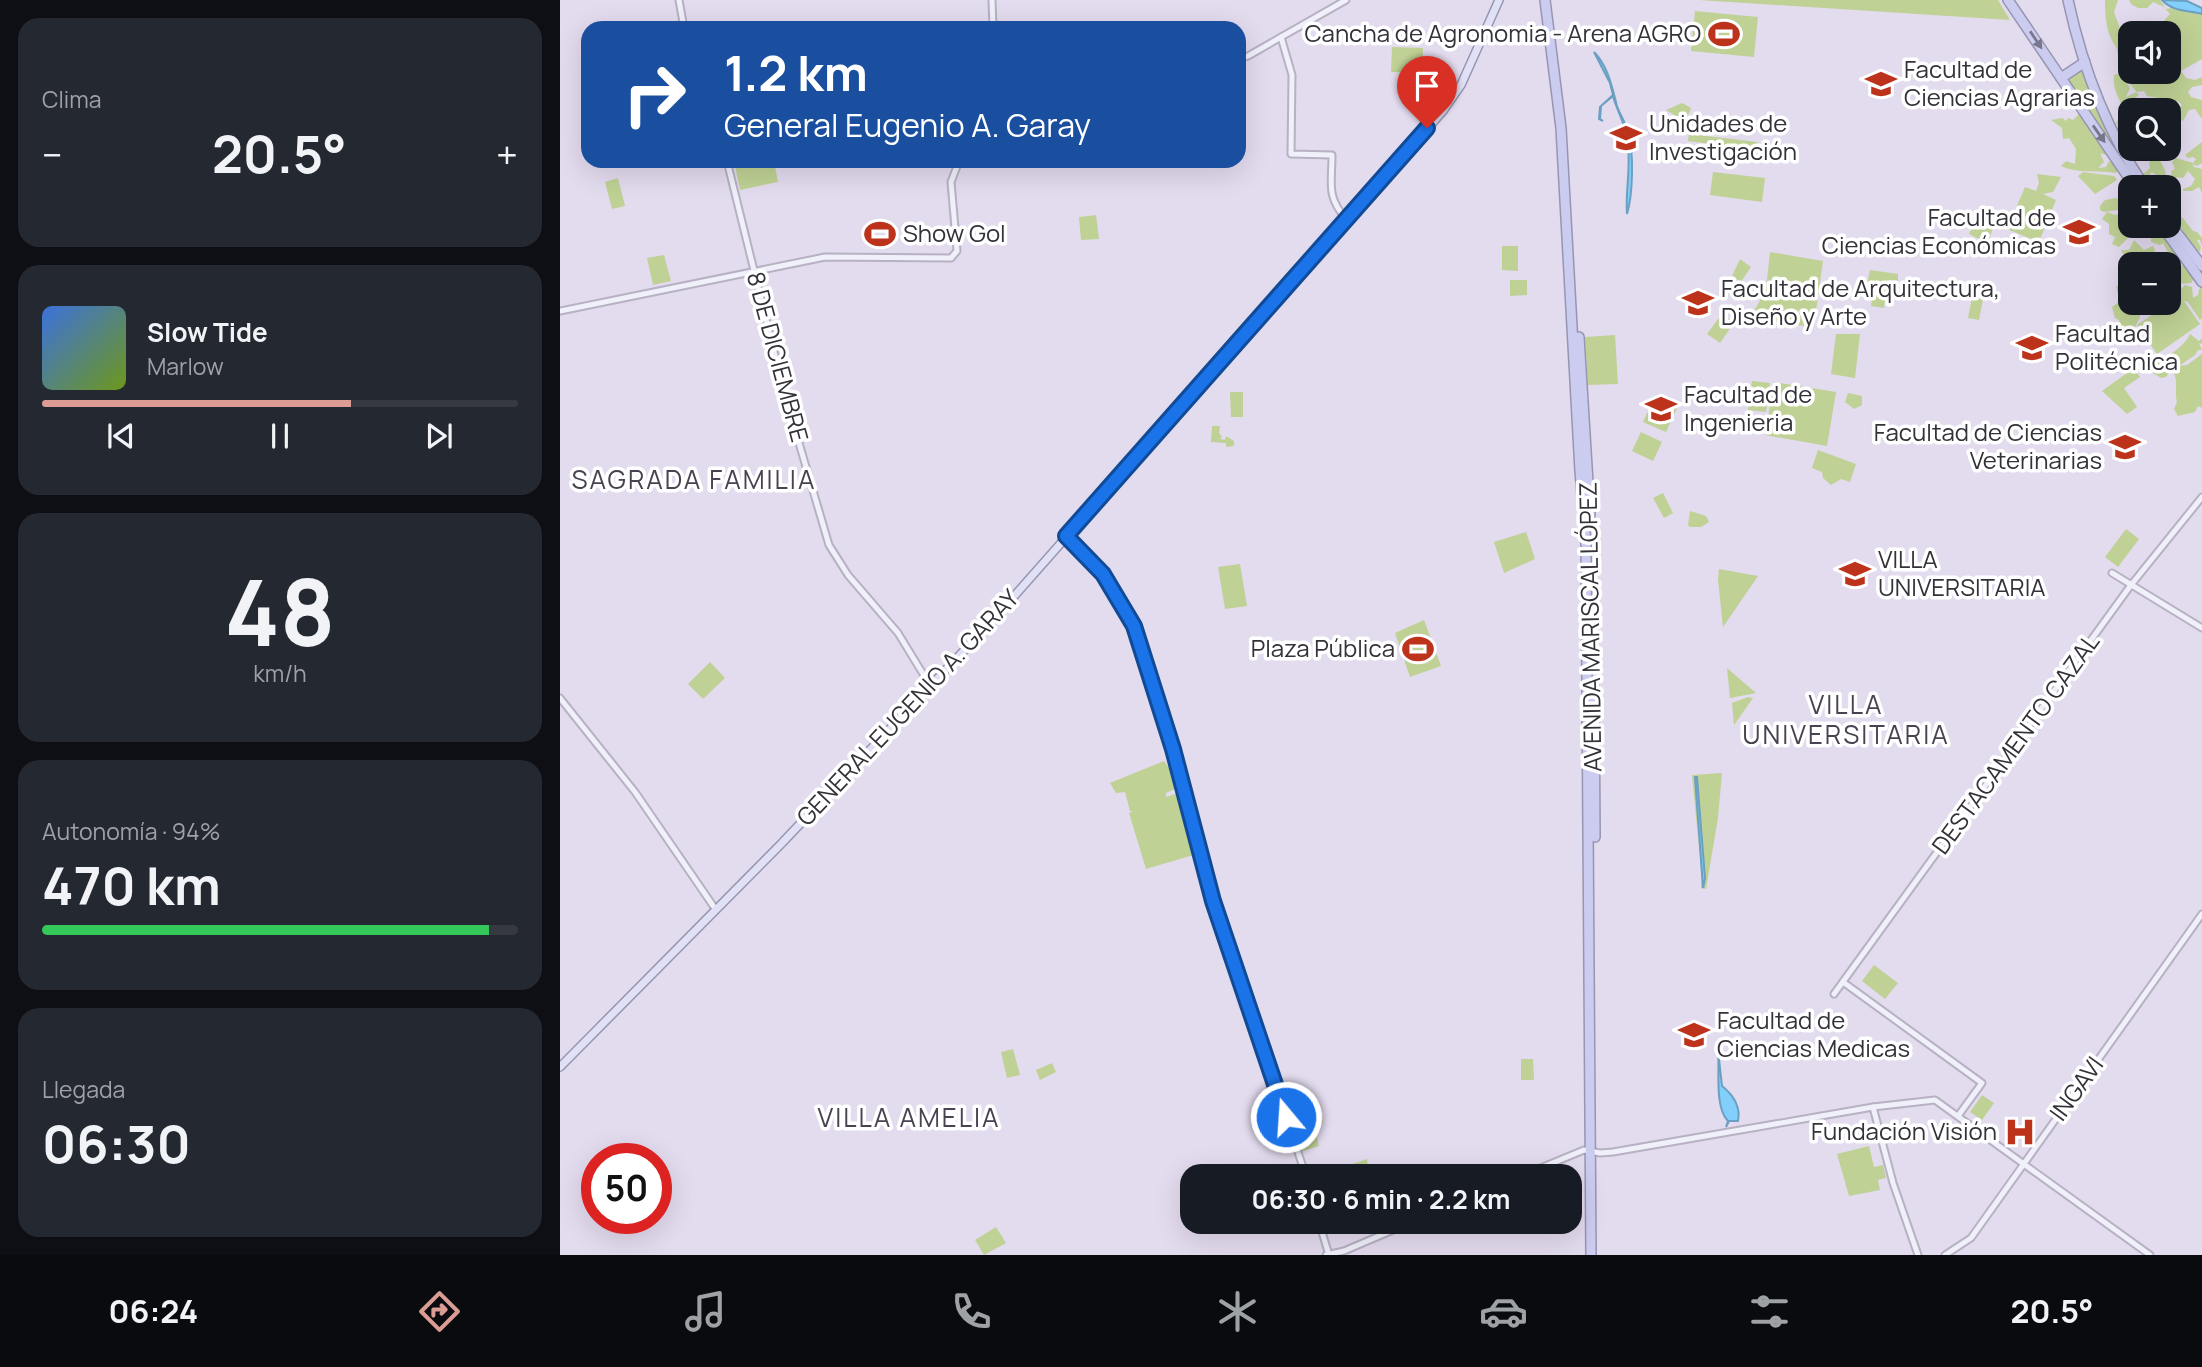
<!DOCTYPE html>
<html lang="es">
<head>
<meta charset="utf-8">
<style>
	body { margin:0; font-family:Manrope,sans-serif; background:#242831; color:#f1f3f6; height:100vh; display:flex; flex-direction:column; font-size:26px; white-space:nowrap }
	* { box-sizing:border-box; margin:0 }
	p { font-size:23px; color:#9ea1a6 }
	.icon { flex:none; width:38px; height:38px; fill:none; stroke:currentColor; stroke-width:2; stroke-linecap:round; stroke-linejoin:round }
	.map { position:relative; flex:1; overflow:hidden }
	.drawer { display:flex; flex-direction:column; gap:18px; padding:18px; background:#0d0f14; width:560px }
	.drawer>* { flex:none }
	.banner { position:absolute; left:21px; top:21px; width:665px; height:147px; border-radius:21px; box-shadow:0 7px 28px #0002; background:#1a4fa0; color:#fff; overflow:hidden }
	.controls { position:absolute; left:1558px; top:21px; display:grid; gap:14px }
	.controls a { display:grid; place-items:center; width:63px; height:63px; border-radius:14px; background:#171b24; box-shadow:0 7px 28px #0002; font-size:35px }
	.speed { position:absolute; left:21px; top:1143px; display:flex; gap:14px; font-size:35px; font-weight:700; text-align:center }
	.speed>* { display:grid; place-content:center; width:91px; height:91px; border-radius:50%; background:#171b24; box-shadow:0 7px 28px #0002; line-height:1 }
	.speed .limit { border:10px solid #d22; background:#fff; color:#111 }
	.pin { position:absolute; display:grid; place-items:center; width:60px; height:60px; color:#fff; margin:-72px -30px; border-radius:50% 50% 50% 0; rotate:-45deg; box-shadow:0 0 7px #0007 }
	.pin .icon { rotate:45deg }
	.me { position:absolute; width:77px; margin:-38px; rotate:342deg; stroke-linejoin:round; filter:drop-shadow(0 0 5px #0008) }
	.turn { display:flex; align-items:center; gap:24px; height:147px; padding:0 28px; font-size:32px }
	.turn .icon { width:91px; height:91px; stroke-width:2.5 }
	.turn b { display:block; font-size:49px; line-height:60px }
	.big { font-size:52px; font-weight:700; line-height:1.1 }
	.drawer .widget { flex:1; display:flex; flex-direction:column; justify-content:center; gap:10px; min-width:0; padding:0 24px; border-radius:21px; background:#242831 }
	.drawer .dial { align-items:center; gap:0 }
	.dial b { font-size:91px; line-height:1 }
	.song { display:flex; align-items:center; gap:21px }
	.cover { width:84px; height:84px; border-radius:10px; background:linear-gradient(135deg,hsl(220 70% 55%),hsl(80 70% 35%)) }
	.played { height:7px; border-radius:4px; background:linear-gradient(90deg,#da9c93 65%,#363941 65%) }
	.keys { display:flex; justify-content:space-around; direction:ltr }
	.heat { display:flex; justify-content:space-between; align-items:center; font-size:38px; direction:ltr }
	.charge { height:10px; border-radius:5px; background:linear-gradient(90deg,#34c759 94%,#363941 0) }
	.trip { position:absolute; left:620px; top:1164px; width:402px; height:70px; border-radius:21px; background:#171b24; box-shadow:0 7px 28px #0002; font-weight:700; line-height:70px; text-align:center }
	.tab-bar { display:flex; height:112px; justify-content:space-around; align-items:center; background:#090b0e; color:#9ea1a6 }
	.tab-bar .icon { width:49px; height:49px }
	.tab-bar .active { color:#da9c93 }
	.tab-bar b { font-size:32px; color:#f1f3f6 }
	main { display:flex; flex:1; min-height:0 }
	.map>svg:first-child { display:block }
	.green { fill:#bfd195 }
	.water { fill:#83cffc; stroke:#6ba0c2; stroke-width:2 }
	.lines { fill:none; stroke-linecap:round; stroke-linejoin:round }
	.secondary-casing { stroke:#b8b0c3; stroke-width:9 }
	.primary-casing { stroke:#9696b0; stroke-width:10 }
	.highway-casing { stroke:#9696b0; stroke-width:12 }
	.secondary { stroke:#eff0fa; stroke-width:5 }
	.primary { stroke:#e0e0f6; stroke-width:7 }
	.highway { stroke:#cbccf0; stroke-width:9 }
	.oneway { fill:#78778b }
	.route-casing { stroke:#114b97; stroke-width:18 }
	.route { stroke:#1a73e8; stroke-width:12 }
	.labels { text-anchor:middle; stroke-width:7; stroke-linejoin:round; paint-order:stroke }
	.poi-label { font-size:24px; fill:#343139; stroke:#fff; text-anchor:start }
	.street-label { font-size:24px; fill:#343139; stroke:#fff }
	.neighbourhood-label { font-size:26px; letter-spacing:2px; fill:#484251; stroke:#fff }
</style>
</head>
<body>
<main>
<section class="drawer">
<div class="widget"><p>Clima</p>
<div class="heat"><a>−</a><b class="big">20.5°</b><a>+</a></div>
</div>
<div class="widget">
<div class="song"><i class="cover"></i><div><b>Slow Tide</b><p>Marlow</p></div></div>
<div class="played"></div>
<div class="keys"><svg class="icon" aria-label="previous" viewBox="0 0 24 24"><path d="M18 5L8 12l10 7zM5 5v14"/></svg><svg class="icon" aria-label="pause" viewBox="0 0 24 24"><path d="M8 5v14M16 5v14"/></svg><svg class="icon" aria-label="next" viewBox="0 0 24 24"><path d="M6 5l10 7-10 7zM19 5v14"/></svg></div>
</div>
<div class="widget dial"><b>48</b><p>km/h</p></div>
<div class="widget"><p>Autonomía · 94%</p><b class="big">470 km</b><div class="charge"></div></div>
<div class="widget"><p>Llegada</p><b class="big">06:30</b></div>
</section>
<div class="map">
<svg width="1642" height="1255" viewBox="0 0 1642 1255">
	<rect width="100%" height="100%" fill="#e3dbee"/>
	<g class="green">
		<path d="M1139,0h299l12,20z"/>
		<path d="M1545,0h13l-4,12 7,19 2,1 3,-6 5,-1 12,3 -1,5h-12v39h38v-39l-4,-1 -2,-9 8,-9 -6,-7 -11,-5 -6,6h-9l-7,-4 -2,-4h31l6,9 11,-2 25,6v46l-21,12 5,7 9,2 7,-3v8l-10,2 -4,5 3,5 11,3v19l-7,-10 -6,1 -6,11 -5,-2 -3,-5 7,-9 -4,-4 -5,3 -5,-4 -6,2 -3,-4 -12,-2 -3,-5 -7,1c-8,-8 -13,-17 -17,-28 -2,-5 -2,-13 -4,-17 -10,-14 -11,-29 -11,-47z"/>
		<path d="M1135,11l63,6 -4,40 -63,-6z"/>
		<path d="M832,47l31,1 -1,25 -31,-1z"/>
		<path d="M1522,68l34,82 24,37 -77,-110z"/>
		<path d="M1557,74l6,2 7,12 -4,9 10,-5 3,3 -5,4 2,5 -3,4 12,2h-15v33l-3,2 5,9 -2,2 -14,-34 10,-9c-6,-13 -14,-23 -12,-38z"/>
		<path d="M1122,103l9,5 -2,6 -5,3 -8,-1 -10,-6z"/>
		<path d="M1519,114l30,42 -9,-3 4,9 -6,6 8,-1 3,-6 10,8 -3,4c-18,-3 -39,1 -55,-7l5,-5 9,3 1,-15 -7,-11 -6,1 -1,-11 -11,-8 11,-2 4,3 2,-3 5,2z"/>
		<path d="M1129,134l69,8 -1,8 -69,-9z"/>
		<path d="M1642,142v21l-5,3 -5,-2 2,3 8,2v24l-3,-6 -7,4h-9v-2l8,-3 4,-7 -7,-8 -5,7 -11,-1 -1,-6 4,-2 -3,-7 4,-4 17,5 3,-4 -3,-2 -5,1 -3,-3z"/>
		<path d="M1594,155h3l8,15 1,6 -5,3 -9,-7 -5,6 8,7 10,-4 -1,6h-17l-6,-11 9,-8 -1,-5z"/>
		<path d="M174,161h40l4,21 -38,8z"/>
		<path d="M1153,172l52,6 -3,24 -52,-7z"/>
		<path d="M1523,172l31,4 3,4 -22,14 -17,-18z"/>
		<path d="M1477,174l24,3 -8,15 -10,2 13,6 -17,42 -32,-13 18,-42 11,4 3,-8z"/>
		<path d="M58,178l7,28 -13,3 -7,-27z"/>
		<path d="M1556,198l8,3 1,8 -21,3 -4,-2v-4l5,-6z"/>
		<path d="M1547,212l8,3 9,-3 6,4 3,17 -14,14 -7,-3 3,-7 -6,-3v-10l-7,-5z"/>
		<path d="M536,215l3,24 -18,1 -2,-23z"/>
		<path d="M1622,217l11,14 4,1 5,6v8l-2,-6h-3l4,7 -1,5c-12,-6 -15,-20 -22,-31z"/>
		<path d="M1415,221l18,8 -6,14 -18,-9z"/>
		<path d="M1592,226h9l41,47v3l-6,-1 -5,8 -13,1 -1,13 3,-2 -1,-4 6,-6 7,2 1,11 5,-3 1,-6 3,-2v31l-2,2 -12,-18 -4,-1 16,23 -43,30 -20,-29 34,-23 -3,-1v-13l4,-1 4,-5 -7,-12 2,-11h4l5,8 6,-6h-5l-4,-6h-8l-6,-12 -3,2 -9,-3z"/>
		<path d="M1574,240l10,10 9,-4 2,5 -3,4 7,-3 6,5 1,7h-19l3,-2 -1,-5 -8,7 -11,2 -9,-16h8z"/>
		<path d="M942,246h16v25l-16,-1z"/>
		<path d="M1210,252l53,9 -8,57 -5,9 -59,-10 15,-28z"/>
		<path d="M104,255l7,26 -18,4 -6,-27z"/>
		<path d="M1180,259l11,8 -10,15 -9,-6z"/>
		<path d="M1310,270l28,4v7l-10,-1 -4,28 -13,-2 1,-7 -6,-9z"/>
		<path d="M1570,276v27h27l1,4 -6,5 -12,-2v7l-5,10 -11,3 -4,-3 -1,-7 -4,-2 -3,-11 8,-6 -4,-14z"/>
		<path d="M950,280h17v15l-17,1z"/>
		<path d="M1412,297l11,2 -4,21 -11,-2z"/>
		<path d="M1162,314l12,9 -14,20 -13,-9z"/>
		<path d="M1276,334h24l-5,44 -24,-4z"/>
		<path d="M1630,334l9,7 3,-3v6l-3,-1 3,7h-4l-3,5 -16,11 8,-1 15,-11v54l-4,-2 -3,6 -17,4 -4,-7 3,-7c-3,-11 2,-21 -4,-30l3,-4 -4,1 -6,8 -5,1 -8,-5 -2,-8 2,-3c14,-4 31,-15 37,-28z"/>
		<path d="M1055,335l3,49 -30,1 -3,-48z"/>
		<path d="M1574,368l6,9 -16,11 13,19 -10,7 -25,-23z"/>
		<path d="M1192,381l18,2 -4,29 -18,-2z"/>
		<path d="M1214,382l62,10 -9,54 -62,-11z"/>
		<path d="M670,392h13v25h-12z"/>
		<path d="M1288,393l14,3v9l-8,4 -9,-7z"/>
		<path d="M1095,396l7,4 -5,-1 -3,6 5,2 -6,15 7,3 10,-22 8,3 -12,26 -23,-10z"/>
		<path d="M652,426h8l-1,7 3,4 -2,2 5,1 1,-4 8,5v5l-8,1v-4l-15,-1z"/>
		<path d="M1081,432l21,10 -9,19 -21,-10z"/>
		<path d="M1258,450l38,14 -6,18 -9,-3 -10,6 -8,-7 -1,-6 -10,-4z"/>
		<path d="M1103,493l10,20 -9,5 -11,-20z"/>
		<path d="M1130,511l16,5 3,6 -8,5h-11l-2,-2z"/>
		<path d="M1566,529l13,10 -21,28 -13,-10z"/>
		<path d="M966,532l9,27 -31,14 -10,-31z"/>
		<path d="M680,564l7,42 -22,3 -7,-42z"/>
		<path d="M1159,569l39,7 -35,51 -5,-47z"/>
		<path d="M864,620l17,46 -31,11 -15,-44z"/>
		<path d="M150,662l15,16 -22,21 -15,-15z"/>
		<path d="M1167,668l29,25 -26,5z"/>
		<path d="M1188,697l5,1 -19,27 -2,-22z"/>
		<path d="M604,761l5,7 4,-1 3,4 7,24 -5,2 -3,-8 -9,4v4l9,-3 3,5 5,-1 14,56 -51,15 -17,-56 4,-2h-3l-5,-19 -9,1 -6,-10z"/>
		<path d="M1162,773l-4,45 -12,71 -5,-1 1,-10 -10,-103z"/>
		<path d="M1314,965l24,18 -13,16 -23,-18z"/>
		<path d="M453,1049l7,26 -13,3 -6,-26z"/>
		<path d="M961,1059h12l1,21h-13z"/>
		<path d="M492,1063l4,9 -16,8 -4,-10z"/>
		<path d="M1422,1095l12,8 -12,17 -12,-8z"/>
		<path d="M758,1104l5,18 -28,9 -6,-18z"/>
		<path d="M754,1127l5,19 -19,6 -6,-20z"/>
		<path d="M1309,1146l5,21 9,-2 3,13 -8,2 2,10 -31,6 -12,-42z"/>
		<path d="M807,1159l2,17h-52z"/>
		<path d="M436,1227l10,16 -22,12 -9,-15z"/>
	</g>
	<g class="water">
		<path d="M1602,0l25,1 15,7v6c-15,-4 -29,-2 -40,-14z"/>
		<path d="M1034,52c14,14 18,35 23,54 3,9 9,17 11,26 6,20 5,62 -1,82 -2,-23 5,-51 0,-76 -2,-15 -10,-27 -14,-42l-12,10 -1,13 3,2 -4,-2 1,-12 13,-12 -3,-12z"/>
		<path d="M1135,777h2l8,101 -2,10z"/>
		<path d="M1158,1050l4,36c10,8 19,20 16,35h-9l-3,6 2,-6c-14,-14 -8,-52 -10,-71z"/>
	</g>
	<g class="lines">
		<defs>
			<g id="secondary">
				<path d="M119,0l5,28"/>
				<path d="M432,0l1,28"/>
				<path d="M721,37l11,38 -1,79 41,1c0,29 -6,41 14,64"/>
				<path d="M679,59l9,-3 98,-56"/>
				<path d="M167,161l57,231 45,153 19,30 50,58 33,54"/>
				<path d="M0,311l265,-54 126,1 6,-7 -6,-69 8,-21"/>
				<path d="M506,536l37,38 28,47 9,23 33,105 40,152 93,275"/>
				<path d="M1552,573l90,55"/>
				<path d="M0,698l75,94 81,118"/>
				<path d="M1283,982l139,101 -24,33"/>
				<path d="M1274,994l297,-409 71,-88"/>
				<path d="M1313,1107l20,76 25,72"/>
				<path d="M961,1176l63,-26 16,3 13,-1 260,-45 62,-7 215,155"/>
				<path d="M759,1222l10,33"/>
				<path d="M766,1255l18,-4 68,-29"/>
				<path d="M1385,1255l26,-17 231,-324"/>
			</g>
			<path id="primary" d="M0,1067l222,-224 211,-223 450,-509 18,-26 38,-85"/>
			<g id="highway">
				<path d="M985,0l16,128 19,343 6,73 5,711"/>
				<path d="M1448,0l127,187"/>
				<path d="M1508,0c14,65 39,132 77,187"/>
				<path d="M1501,78l24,-16"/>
				<path d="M1608,221l34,45"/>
				<path d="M1602,226l40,56"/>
				<path d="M1019,337l11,178"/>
				<path d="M1034,686l1,151"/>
			</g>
		</defs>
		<use href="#secondary" class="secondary-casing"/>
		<use href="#primary" class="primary-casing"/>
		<use href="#highway" class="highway-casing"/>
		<use href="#secondary" class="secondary"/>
		<use href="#primary" class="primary"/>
		<use href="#highway" class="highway"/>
	</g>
	<defs><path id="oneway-solid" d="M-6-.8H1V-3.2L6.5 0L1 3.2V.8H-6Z" transform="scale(1.75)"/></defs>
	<g class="oneway">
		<use href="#oneway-solid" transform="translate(1476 40) rotate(56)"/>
		<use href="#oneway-solid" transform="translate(1539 134) rotate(55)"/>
	</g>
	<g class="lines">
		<defs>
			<path id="route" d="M726,1117l-73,-216 -40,-152 -39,-123 -31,-52 -37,-38 361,-408"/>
		</defs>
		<use href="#route" class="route-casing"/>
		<use href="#route" class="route"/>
	</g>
	<defs>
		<symbol id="stadium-bare" viewBox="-9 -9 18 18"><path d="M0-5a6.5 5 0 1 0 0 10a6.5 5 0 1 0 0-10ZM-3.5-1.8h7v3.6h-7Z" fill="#bd321a" stroke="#fff" stroke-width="2.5" paint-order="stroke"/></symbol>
		<symbol id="university-bare" viewBox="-9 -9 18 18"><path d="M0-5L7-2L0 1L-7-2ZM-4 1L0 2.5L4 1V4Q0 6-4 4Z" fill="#bd321a" stroke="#fff" stroke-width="2.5" paint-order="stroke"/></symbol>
		<symbol id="hospital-bare" viewBox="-9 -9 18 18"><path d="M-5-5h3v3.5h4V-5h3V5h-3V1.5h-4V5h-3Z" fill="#bd321a" stroke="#fff" stroke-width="2.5" paint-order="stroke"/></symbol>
	</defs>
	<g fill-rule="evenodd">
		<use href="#stadium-bare" x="1142" y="12" width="44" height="44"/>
		<use href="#university-bare" x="1299" y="62" width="44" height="44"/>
		<use href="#university-bare" x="1044" y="116" width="44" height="44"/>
		<use href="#university-bare" x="1497" y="210" width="44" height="44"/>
		<use href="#stadium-bare" x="298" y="212" width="44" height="44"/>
		<use href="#university-bare" x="1116" y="281" width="44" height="44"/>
		<use href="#university-bare" x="1450" y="326" width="44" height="44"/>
		<use href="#university-bare" x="1079" y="387" width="44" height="44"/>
		<use href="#university-bare" x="1543" y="425" width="44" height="44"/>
		<use href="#university-bare" x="1273" y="552" width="44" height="44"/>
		<use href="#stadium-bare" x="836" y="627" width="44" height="44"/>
		<use href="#university-bare" x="1112" y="1013" width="44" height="44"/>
		<use href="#hospital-bare" x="1438" y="1110" width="44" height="44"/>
	</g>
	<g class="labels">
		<g class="poi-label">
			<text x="1141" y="42" text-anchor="end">Cancha de Agronomia - Arena AGRO</text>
			<text x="1344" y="78">Facultad de<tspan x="1344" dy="28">Ciencias Agrarias</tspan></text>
			<text x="1089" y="132">Unidades de<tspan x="1089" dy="28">Investigación</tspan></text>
			<text x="1496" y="226" text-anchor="end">Facultad de<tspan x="1496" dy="28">Ciencias Económicas</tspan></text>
			<text x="343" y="242">Show Gol</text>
			<text x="1161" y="297">Facultad de Arquitectura,<tspan x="1161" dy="28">Diseño y Arte</tspan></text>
			<text x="1495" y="342">Facultad<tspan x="1495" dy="28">Politécnica</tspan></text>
			<text x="1124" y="403">Facultad de<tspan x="1124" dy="28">Ingenieria</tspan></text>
			<text x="1542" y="441" text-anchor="end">Facultad de Ciencias<tspan x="1542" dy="28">Veterinarias</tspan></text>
			<text x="1318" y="568">VILLA<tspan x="1318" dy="28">UNIVERSITARIA</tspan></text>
			<text x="835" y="657" text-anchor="end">Plaza Pública</text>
			<text x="1157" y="1029">Facultad de<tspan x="1157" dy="28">Ciencias Medicas</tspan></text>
			<text x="1437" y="1140" text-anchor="end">Fundación Visión</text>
		</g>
		<g class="street-label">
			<text transform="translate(217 357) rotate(75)" y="8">8 DE DICIEMBRE</text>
			<text transform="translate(1031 627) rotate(-91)" y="8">AVENIDA MARISCAL LÓPEZ</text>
			<text transform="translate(348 708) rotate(-47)" y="8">GENERAL EUGENIO A. GARAY</text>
			<text transform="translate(1456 744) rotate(-54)" y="8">DESTACAMENTO CAZAL</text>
			<text transform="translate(1517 1089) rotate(-54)" y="8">INGAVI</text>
		</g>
		<g class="neighbourhood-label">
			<text x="134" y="489">SAGRADA FAMILIA</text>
			<text x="1286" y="714">VILLA<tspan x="1286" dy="30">UNIVERSITARIA</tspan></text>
			<text x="349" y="1127">VILLA AMELIA</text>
		</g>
	</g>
</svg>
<div class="controls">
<a><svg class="icon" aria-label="sound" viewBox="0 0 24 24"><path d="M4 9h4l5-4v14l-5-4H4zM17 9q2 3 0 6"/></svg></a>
<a><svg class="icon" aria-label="search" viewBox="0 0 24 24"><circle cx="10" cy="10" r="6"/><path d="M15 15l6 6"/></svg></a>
<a>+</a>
<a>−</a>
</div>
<div class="speed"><div class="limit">50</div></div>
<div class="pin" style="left:867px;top:128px;background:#d93025"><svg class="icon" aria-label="arrive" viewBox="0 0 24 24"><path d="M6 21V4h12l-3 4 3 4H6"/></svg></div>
<svg class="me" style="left:726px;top:1117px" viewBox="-20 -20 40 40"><circle r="17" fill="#1a73e8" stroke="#fff" stroke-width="3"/><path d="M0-11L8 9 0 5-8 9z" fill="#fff"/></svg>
<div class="trip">06:30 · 6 min · 2.2 km</div>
<div class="banner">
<div class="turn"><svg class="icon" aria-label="right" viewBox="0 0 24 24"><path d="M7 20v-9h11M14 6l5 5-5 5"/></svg><div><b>1.2 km</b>General Eugenio A. Garay</div></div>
</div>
</div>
</main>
<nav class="tab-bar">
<b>06:24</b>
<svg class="icon active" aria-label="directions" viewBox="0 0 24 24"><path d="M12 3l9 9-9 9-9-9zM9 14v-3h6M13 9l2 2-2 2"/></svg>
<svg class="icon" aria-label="music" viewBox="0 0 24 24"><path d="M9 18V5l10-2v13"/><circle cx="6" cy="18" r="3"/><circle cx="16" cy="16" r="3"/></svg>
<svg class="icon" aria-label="phone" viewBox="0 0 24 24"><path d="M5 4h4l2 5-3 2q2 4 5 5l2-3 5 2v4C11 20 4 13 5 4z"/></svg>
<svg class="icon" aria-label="climate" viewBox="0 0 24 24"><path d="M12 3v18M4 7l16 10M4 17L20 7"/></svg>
<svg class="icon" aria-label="car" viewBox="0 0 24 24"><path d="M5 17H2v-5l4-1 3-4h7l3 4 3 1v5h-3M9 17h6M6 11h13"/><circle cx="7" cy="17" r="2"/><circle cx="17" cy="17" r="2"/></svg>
<svg class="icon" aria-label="filters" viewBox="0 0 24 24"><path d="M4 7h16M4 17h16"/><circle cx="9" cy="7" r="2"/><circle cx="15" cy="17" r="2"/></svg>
<b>20.5°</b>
</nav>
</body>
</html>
